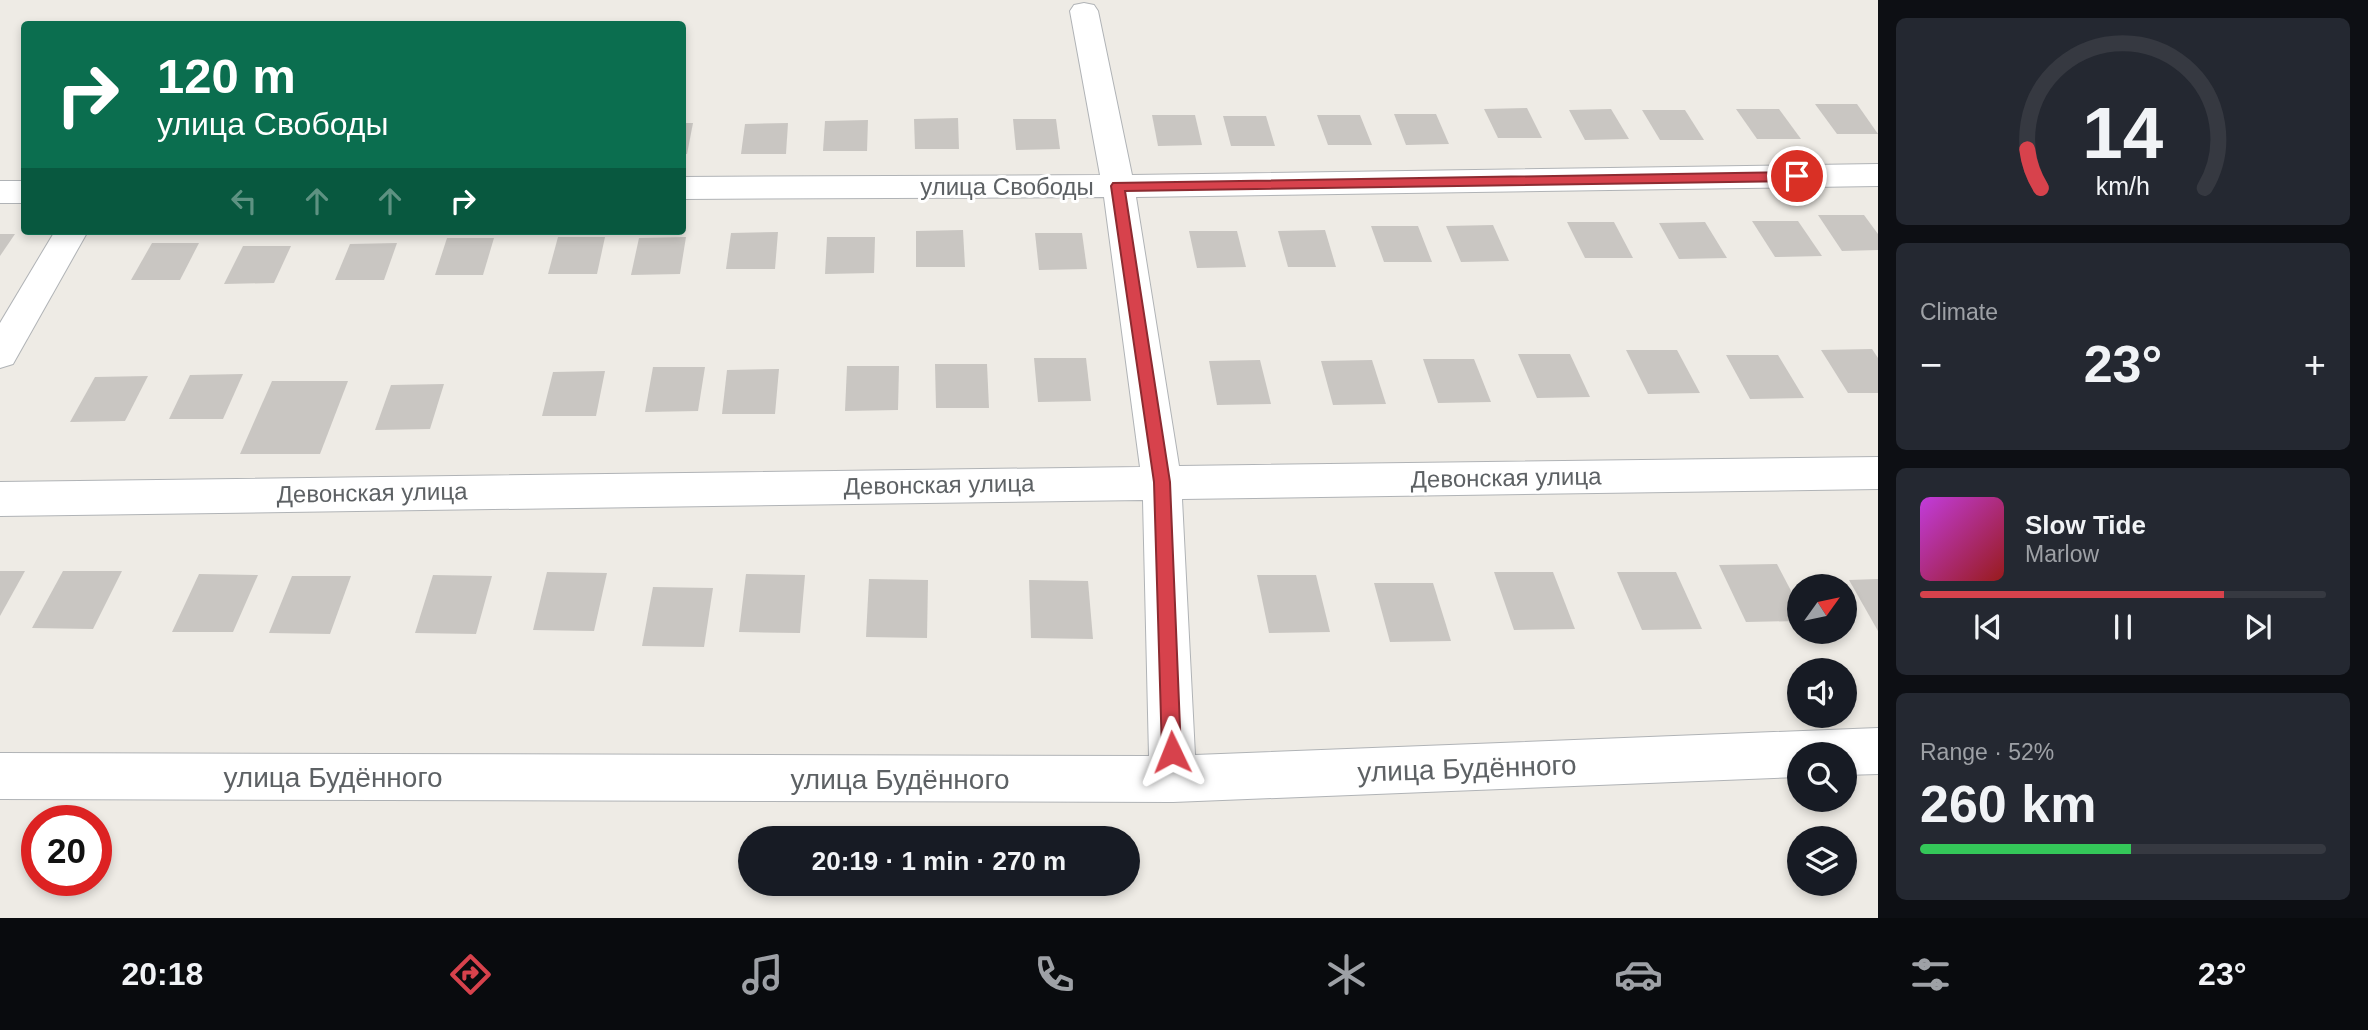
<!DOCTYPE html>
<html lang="en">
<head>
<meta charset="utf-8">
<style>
	body { margin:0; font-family:Arial,sans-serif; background:#242831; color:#f1f3f6; height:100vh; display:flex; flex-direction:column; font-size:26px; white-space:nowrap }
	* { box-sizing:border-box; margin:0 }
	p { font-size:23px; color:#9ea1a6 }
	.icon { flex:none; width:38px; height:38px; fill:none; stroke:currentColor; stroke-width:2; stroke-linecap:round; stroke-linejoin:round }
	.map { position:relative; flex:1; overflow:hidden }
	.side { display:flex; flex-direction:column; gap:18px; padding:18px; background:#0d0f14; width:490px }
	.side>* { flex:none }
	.hud { position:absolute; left:21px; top:21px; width:665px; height:214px; border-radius:7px; box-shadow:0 4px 10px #0003; background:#0b6e4f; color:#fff; overflow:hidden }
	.needle { width:46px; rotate:57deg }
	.tools { position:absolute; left:1787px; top:574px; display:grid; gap:14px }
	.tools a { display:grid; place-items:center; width:70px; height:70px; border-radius:50%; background:#171b24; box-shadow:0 4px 10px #0003; font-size:35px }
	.speed { position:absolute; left:21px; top:805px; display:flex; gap:14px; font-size:35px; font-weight:700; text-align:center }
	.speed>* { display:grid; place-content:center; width:91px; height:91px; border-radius:50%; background:#171b24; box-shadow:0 4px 10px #0003; line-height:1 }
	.speed .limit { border:10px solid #d22; background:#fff; color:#111 }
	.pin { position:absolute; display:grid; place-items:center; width:60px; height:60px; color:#fff; margin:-30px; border:4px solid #fff; border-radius:50%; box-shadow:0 2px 7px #0007 }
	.me { position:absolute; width:77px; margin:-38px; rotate:358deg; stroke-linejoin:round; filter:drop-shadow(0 0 5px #0008) }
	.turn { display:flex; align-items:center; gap:24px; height:147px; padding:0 21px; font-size:32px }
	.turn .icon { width:91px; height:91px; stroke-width:2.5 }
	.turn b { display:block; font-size:49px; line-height:60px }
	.lanes { display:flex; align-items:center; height:66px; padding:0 21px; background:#0003; justify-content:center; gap:35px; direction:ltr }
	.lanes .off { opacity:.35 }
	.big { font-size:52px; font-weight:600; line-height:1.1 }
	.side .widget { flex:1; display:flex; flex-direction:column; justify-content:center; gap:10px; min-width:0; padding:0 24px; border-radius:10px; background:#242831 }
	.side .dial { align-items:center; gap:0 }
	.dial svg { height:182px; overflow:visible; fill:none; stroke:#363941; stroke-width:7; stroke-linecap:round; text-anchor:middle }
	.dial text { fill:#f1f3f6; stroke:none }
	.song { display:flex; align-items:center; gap:21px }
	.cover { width:84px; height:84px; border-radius:10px; background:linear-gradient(135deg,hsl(290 70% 55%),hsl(0 70% 35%)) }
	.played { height:7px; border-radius:4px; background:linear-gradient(90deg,#d7424c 75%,#363941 75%) }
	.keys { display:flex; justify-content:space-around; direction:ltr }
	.heat { display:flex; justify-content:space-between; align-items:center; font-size:38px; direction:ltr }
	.charge { height:10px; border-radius:5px; background:linear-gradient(90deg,#34c759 52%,#363941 0) }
	.trip { position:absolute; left:738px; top:826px; width:402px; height:70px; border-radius:35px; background:#171b24; box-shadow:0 4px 10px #0003; font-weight:600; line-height:70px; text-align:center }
	.tabs { display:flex; height:112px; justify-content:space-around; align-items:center; background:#090b0e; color:#9ea1a6 }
	.tabs .icon { width:49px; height:49px }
	.tabs .active { color:#d7424c }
	.tabs b { font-size:32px; color:#f1f3f6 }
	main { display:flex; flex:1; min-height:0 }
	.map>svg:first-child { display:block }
	.building { fill:#c9c6c2 }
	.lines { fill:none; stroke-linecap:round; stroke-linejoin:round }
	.minor-casing { stroke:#b0b3b6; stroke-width:2 }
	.minor { fill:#fff; fill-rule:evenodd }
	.route { fill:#d7424c; stroke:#8c2b31; stroke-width:2 }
	.labels { text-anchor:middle; stroke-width:6; stroke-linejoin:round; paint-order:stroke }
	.street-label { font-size:24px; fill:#5d6164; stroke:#fff }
	.near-street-label { font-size:28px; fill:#5d6164; stroke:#fff }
</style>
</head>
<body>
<main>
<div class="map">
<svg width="1878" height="918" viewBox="0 0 1878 918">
	<rect width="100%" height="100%" fill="#eeebe5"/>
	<g class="building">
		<path d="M1815,104h42l21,30h-41z"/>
		<path d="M1527,108l15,30h-44l-14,-29z"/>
		<path d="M1611,109l18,30 -44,1 -16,-30z"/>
		<path d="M1736,109h43l22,30h-44z"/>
		<path d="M1642,110h43l19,30h-44z"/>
		<path d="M1394,114h42l13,30 -43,1z"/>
		<path d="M1152,115h43l7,30 -44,1z"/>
		<path d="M1317,115h43l12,30h-44z"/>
		<path d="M1223,116h43l9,30h-44z"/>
		<path d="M958,118l1,31h-44l-1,-30z"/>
		<path d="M1013,119h43l4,30 -44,1z"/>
		<path d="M868,120l-1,31h-44l2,-30z"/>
		<path d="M682,123h11l-6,31h-5z"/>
		<path d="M788,123l-2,31h-45l4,-30z"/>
		<path d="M1818,215h46l14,19v16l-36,1z"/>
		<path d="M1752,221h46l24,35 -47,1z"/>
		<path d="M1567,222h47l19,36h-48z"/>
		<path d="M1705,222l22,36 -48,1 -20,-36z"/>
		<path d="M1493,225l16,36 -48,1 -15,-36z"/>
		<path d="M1371,226h47l14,36h-48z"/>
		<path d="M963,230l2,37h-49v-36z"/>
		<path d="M1325,230l11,37h-48l-10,-36z"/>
		<path d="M1189,231h48l9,36 -49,1z"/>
		<path d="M778,232l-3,37h-49l5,-36z"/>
		<path d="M1035,233h47l5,36 -48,1z"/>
		<path d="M0,234h15l-15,22z"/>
		<path d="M558,237h47l-8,37h-49z"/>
		<path d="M686,237l-6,37 -49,1 8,-37z"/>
		<path d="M827,237h48l-1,36 -49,1z"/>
		<path d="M447,238h47l-11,37h-48z"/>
		<path d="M152,243h47l-19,37h-49z"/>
		<path d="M397,243l-13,37h-49l15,-36z"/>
		<path d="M243,246h48l-17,37 -50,1z"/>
		<path d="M1872,349l6,9v35h-30l-27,-43z"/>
		<path d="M1626,350h51l23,43 -52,1z"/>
		<path d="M1518,354h52l20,43 -53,1z"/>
		<path d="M1726,355h52l26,43 -54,1z"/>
		<path d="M1034,358h52l5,43 -53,1z"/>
		<path d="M1423,359h51l17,43 -53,1z"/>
		<path d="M1260,360l11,44 -54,1 -8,-44z"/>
		<path d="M1372,360l14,44 -53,1 -12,-44z"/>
		<path d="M935,364h52l2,44h-53z"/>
		<path d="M847,366h52l-1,44 -53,1z"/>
		<path d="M653,367h52l-7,44 -53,1z"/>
		<path d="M779,369l-4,45h-53l5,-44z"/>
		<path d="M605,371l-9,45h-54l11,-44z"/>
		<path d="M243,374l-20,45h-54l21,-44z"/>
		<path d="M148,376l-23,45 -55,1 25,-45z"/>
		<path d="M272,381h76l-28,73h-80z"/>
		<path d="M444,384l-14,45 -55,1 16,-45z"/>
		<path d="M1777,564l22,42v15l-53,1 -27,-57z"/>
		<path d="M0,571h25l-25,45z"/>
		<path d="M63,571h59l-29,58 -61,-1z"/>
		<path d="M547,572l60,1 -13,58 -61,-1z"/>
		<path d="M1494,572h59l22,57 -61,1z"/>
		<path d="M1617,572h59l26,57 -60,1z"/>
		<path d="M199,574l59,1 -25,57h-61z"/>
		<path d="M746,574l59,1 -5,58 -61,-1z"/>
		<path d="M433,575l59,1 -16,58 -61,-1z"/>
		<path d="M1257,575h59l14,57 -61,1z"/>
		<path d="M292,576h59l-21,58 -61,-1z"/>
		<path d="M869,579l59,1 -1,58 -61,-1z"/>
		<path d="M1878,579v52l-29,-51z"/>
		<path d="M1029,580l59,1 5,58 -62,-1z"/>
		<path d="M1374,583h59l18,58 -61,1z"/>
		<path d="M653,587l60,1 -9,59 -62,-1z"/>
	</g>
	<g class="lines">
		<defs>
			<g id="minor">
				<path d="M1084,3l10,2 4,6 34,164 746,-11v22l-742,11 43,269 699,-9v32l-696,10 13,256 683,-27v46l-34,1v-21h-45v23l-626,25 -1173,-3v-46l1149,3 -6,-256 -1143,16v-34l1140,-15 -36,-270 -422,2v-22l418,-2 -30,-164 4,-6z"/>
				<rect x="0" y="181" width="24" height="22"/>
				<path d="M55,231h33l-75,133 -13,4v-45z"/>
			</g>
		</defs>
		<use href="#minor" class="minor-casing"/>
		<use href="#minor" class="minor"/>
	</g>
	<path class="route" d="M1797,172l6,4 -6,5 -672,10 45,291 11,270 -3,7 -6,3 -7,-3 -3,-7 -8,-270 -43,-296 2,-3z"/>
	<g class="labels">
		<g class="street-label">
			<text x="1007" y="195">улица Свободы</text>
			<text transform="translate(1506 478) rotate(-1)" y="8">Девонская улица</text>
			<text transform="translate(939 485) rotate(-1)" y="8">Девонская улица</text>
			<text transform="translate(372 493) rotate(-1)" y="8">Девонская улица</text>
		</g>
		<g class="near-street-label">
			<text transform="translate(1467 768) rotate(-2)" y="10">улица Будённого</text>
			<text x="333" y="787">улица Будённого</text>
			<text x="900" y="789">улица Будённого</text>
		</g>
	</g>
</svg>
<div class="tools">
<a><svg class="needle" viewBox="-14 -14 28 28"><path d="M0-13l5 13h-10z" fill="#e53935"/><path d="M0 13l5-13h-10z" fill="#9ea1a6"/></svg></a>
<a><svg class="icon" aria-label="sound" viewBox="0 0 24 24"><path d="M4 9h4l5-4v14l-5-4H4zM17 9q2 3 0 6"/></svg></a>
<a><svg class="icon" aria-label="search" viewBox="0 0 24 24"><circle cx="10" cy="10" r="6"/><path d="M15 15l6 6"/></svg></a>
<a><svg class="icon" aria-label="layers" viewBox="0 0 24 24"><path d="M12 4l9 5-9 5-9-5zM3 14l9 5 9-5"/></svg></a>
</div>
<div class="speed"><div class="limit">20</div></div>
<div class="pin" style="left:1797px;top:176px;background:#d93025"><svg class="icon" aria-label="arrive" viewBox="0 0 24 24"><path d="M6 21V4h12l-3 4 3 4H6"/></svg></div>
<svg class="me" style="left:1172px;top:752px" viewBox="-20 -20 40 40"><path d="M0-17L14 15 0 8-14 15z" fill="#d7424c" stroke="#fff" stroke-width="4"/></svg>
<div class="trip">20:19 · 1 min · 270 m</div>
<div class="hud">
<div class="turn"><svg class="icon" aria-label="right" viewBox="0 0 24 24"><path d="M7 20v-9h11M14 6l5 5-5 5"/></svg><div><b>120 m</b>улица Свободы</div></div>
<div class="lanes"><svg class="icon off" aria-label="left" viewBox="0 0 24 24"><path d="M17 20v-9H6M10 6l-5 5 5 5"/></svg><svg class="icon off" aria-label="ahead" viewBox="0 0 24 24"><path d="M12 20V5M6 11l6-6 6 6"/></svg><svg class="icon off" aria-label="ahead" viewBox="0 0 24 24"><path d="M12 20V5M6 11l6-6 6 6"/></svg><svg class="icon" aria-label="right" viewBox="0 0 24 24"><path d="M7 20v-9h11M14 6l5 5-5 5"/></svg></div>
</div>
</div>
<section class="side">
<div class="widget dial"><svg viewBox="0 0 100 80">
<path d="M14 69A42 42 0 1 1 86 69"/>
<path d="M14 69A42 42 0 0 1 8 52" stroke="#d7424c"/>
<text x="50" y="56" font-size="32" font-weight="700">14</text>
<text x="50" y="72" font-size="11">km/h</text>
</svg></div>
<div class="widget"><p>Climate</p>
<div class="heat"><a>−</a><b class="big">23°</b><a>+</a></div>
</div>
<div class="widget">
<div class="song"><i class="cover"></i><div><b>Slow Tide</b><p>Marlow</p></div></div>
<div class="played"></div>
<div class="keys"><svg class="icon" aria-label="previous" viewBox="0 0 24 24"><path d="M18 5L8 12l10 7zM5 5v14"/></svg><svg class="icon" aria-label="pause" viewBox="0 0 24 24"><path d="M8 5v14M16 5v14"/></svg><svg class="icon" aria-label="next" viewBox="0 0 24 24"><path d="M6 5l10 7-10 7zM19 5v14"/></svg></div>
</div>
<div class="widget"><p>Range · 52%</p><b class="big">260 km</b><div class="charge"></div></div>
</section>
</main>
<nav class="tabs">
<b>20:18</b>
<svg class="icon active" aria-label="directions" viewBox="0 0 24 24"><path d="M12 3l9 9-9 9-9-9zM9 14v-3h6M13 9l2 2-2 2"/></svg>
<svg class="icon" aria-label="music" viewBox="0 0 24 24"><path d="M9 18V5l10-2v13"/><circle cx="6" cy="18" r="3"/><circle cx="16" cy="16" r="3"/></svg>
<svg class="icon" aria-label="phone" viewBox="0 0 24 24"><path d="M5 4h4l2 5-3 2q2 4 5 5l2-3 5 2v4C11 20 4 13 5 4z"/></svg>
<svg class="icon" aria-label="climate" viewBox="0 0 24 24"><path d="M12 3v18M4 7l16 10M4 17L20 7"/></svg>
<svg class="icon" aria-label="car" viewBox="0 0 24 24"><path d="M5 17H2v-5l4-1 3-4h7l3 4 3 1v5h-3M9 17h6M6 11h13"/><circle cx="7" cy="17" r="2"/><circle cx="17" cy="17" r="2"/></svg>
<svg class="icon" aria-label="filters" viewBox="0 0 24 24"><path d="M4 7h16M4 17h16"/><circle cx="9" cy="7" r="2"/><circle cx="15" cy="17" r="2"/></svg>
<b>23°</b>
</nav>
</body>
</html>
